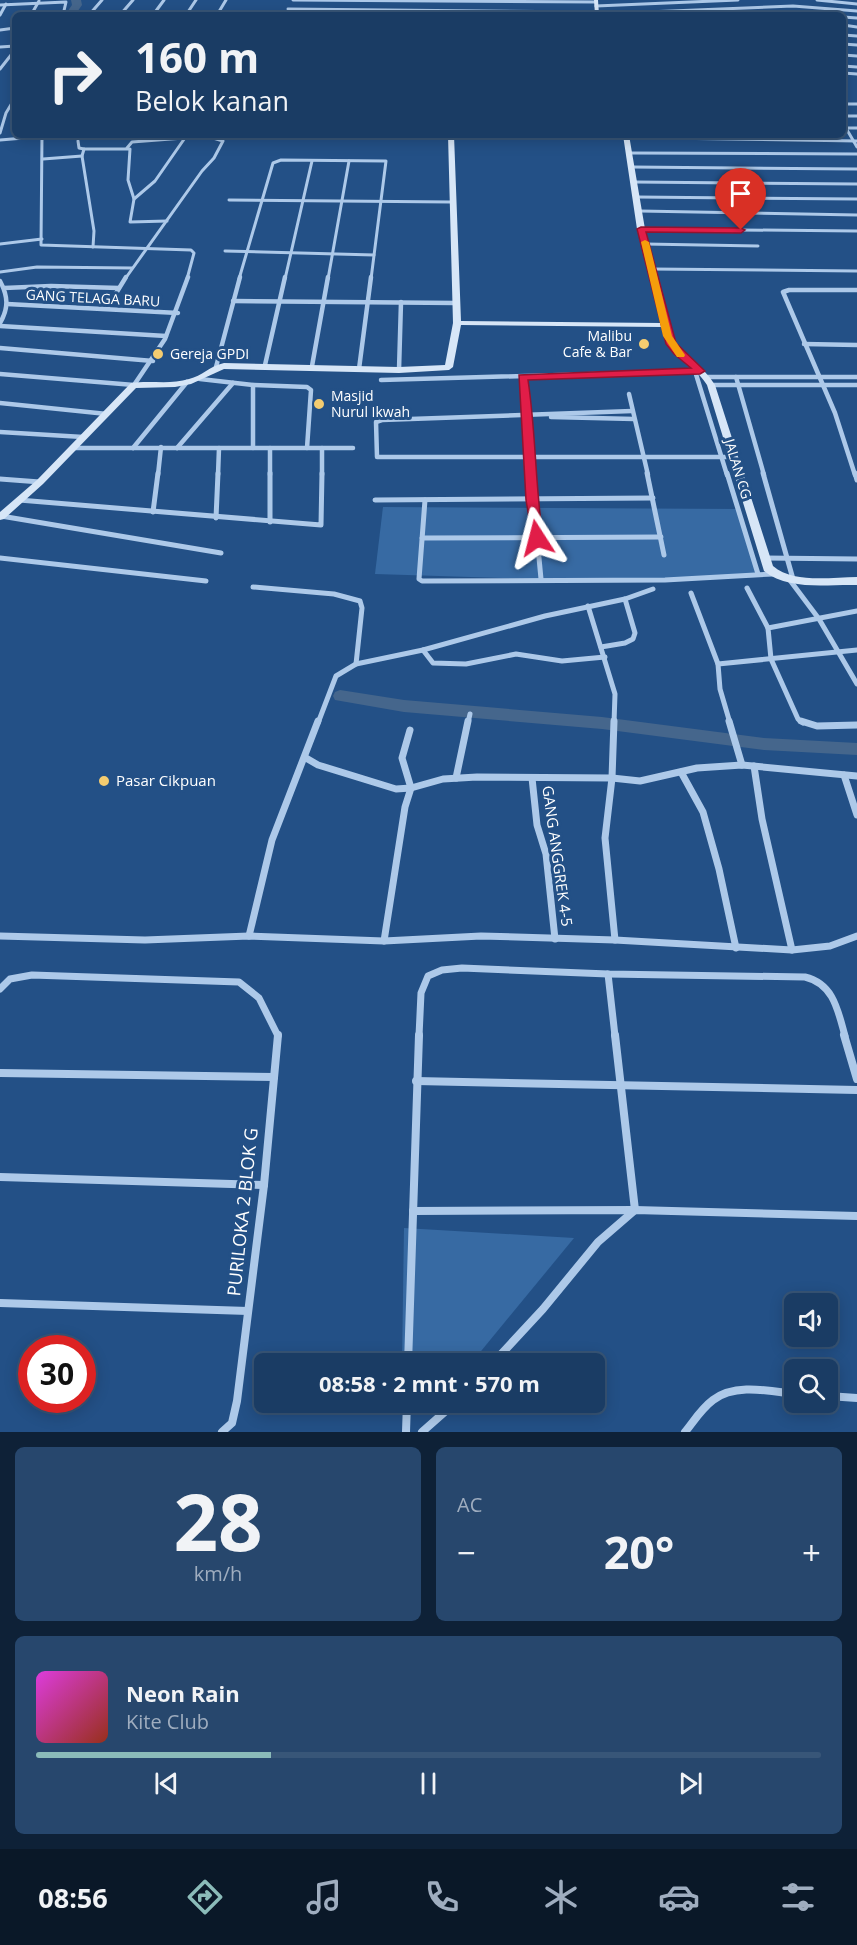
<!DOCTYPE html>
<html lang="id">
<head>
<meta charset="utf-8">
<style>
	body { margin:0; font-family:"Open Sans",sans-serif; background:#27476d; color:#f1f3f6; height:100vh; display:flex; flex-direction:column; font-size:22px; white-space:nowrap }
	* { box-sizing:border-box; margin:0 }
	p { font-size:20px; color:#9fadbf }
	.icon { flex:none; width:33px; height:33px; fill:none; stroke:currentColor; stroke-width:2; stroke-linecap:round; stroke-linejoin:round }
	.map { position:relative; height:1432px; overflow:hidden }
	.side { display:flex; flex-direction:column; gap:15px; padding:15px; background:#0e2137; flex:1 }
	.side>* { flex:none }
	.guide { position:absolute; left:12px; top:12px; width:834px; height:126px; border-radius:9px; box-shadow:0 3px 15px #0003,0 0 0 2px #385678; background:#1a3c64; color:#f1f3f6; overflow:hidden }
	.tools { position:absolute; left:784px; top:1293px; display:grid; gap:12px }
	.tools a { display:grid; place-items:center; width:54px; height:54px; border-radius:9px; background:#1a3c64; box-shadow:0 3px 15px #0003,0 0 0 2px #385678; font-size:30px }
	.speed { position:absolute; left:18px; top:1335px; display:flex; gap:12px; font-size:30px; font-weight:700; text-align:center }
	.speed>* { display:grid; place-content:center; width:78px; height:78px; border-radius:50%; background:#1a3c64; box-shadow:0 3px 15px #0003,0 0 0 2px #385678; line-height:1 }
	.speed .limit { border:9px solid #d22; background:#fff; color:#111 }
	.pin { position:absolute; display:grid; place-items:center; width:51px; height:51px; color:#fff; margin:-62px -26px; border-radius:50% 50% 50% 0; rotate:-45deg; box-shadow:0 0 6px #0007 }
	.pin .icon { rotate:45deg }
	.me { position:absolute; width:66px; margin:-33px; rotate:351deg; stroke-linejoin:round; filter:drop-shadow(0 0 4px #0008) }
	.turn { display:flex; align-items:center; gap:21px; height:126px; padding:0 24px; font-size:27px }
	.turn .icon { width:78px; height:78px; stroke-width:2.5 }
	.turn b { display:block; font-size:42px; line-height:51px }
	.big { font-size:45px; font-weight:700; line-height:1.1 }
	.side .card { flex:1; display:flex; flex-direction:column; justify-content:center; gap:9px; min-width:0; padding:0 21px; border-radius:9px; background:#27476d }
	.side .dial { align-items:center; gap:0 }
	.dial b { font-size:78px; line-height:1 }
	.song { display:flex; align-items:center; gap:18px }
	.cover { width:72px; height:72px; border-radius:9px; background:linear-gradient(135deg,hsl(300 70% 55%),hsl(10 70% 35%)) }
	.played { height:6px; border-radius:3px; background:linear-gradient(90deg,#8bbbb9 30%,#385678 30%) }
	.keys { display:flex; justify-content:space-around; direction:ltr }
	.heat { display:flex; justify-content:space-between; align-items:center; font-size:33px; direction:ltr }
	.side .tiles { flex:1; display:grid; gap:15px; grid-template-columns:1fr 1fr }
	.card:last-child { grid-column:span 2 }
	.trip { position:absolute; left:254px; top:1353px; width:351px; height:60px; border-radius:9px; background:#1a3c64; box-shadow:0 3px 15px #0003,0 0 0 2px #385678; font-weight:700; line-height:60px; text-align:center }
	.tab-bar { display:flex; height:96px; justify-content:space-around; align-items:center; background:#0a1828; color:#9fadbf }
	.tab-bar .icon { width:42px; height:42px }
	.tab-bar .current { color:#8bbbb9 }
	.tab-bar b { font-size:27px; color:#f1f3f6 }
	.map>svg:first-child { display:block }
	.green { fill:#376aa3 }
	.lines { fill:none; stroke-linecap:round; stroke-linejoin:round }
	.canal { fill:#45668c; fill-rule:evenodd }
	.river { fill:#45668c; fill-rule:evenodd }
	.street-far4 { stroke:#adc9e9; stroke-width:3 }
	.street-far3 { stroke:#adc9e9; stroke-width:4.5 }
	.street-far2 { stroke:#adc9e9; stroke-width:5 }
	.street-far1 { stroke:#adc9e9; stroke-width:7 }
	.street { stroke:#adc9e9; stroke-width:8 }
	.secondary { fill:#d7e6f7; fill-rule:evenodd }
	.route { fill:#e11d48; stroke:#92132f; stroke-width:1.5 }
	.slow { fill:#f59e0b }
	.poi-dot { fill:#f4cc70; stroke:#235086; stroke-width:2 }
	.labels { text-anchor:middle; stroke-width:6; stroke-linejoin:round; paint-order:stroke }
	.far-street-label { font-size:14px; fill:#fff; stroke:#235086 }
	.far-poi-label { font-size:14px; fill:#fff; stroke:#235086; text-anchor:start }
	.poi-label { font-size:15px; fill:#fff; stroke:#235086; text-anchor:start }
	.street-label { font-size:15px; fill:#fff; stroke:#235086 }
	.near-street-label { font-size:18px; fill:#fff; stroke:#235086 }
</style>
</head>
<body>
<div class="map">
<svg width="857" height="1432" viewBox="0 0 857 1432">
	<rect width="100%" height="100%" fill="#235086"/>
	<g class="green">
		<path d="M383,507l357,2 20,68 -137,5 -248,-8z"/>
		<path d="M404,1228l170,10 -97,118 -15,7 -60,1z"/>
	</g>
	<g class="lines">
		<path class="canal" d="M340,690l64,10 198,17 162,21 93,5v12l-93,-5 -162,-21 -198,-17 -69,-12 -2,-4 2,-4z"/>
		<path class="river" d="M71,0h10l1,5 -7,10h-10l7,-10z"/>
		<g class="street-far4">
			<path d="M293,0l303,2"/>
			<path d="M817,0l40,4"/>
			<path d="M0,5l66,-3 -3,13"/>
			<path d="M596,6l142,-6"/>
			<path d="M288,9l309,3"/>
			<path d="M597,14l196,-8 64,5"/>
			<path d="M0,15l6,-11"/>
			<path d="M31,15l8,-14"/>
			<path d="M89,15l13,-15"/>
			<path d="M120,15l13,-15"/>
			<path d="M153,15l11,-15"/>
			<path d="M186,15l10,-15"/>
			<path d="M217,15l9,-15"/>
			<path d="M769,15h50"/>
			<path d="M843,17l14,1"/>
			<path d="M843,25l14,2"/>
			<path d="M0,30l15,-2"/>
			<path d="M843,35l14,1"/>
			<path d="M843,44l14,1"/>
			<path d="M0,47l15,-1"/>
			<path d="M843,55l14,1"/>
			<path d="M843,66l14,1"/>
			<path d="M0,69l15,-19"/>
			<path d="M843,73l14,1"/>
			<path d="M843,104h14"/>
			<path d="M843,116h14"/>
			<path d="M843,123l14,24"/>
			<path d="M843,128h14"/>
			<path d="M0,133l6,-20 9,-15"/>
			<path d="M42,135l-1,110 150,5 3,3 -7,26"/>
			<path d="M663,138l194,3"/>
			<path d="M0,140l60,-5"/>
			<path d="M78,141l1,7 5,1 -2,7 12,75 -1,16"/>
			<path d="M127,148l5,-6 52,-4"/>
			<path d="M84,149h46l-2,31 6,19"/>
			<path d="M631,153l226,1"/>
			<path d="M43,159l39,-3"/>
			<path d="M632,167l225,2"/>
			<path d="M635,182l222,2"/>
			<path d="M637,197l220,2"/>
			<path d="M229,200l222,2"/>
			<path d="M640,211l217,4"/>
			<path d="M167,221l-37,1 4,-23 21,-18 32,-46"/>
			<path d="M641,229l216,2"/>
			<path d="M0,244l42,-5"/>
			<path d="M645,244l113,2"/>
			<path d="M225,251l149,4"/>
			<path d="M651,269l206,2"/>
			<path d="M0,272l37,-5 95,1"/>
			<path d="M125,279l77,-108 12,-13 9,-17 -20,-6"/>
			<path d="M239,279l34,-116 8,-3 105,1 -15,118"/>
			<path d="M285,279l27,-118"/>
			<path d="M328,279l21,-118"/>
		</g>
		<g class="street-far3">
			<path d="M0,281c8,15 9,27 0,42"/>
			<path d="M4,288l47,-2 68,2"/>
			<path d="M233,301l223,2"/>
			<path d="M7,304l171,9"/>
			<path d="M107,308l19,-31"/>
			<path d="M0,326l166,10"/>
			<path d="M804,344l53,1"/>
			<path d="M0,348l153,13"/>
			<path d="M265,365l20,-88"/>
			<path d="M312,366l16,-89"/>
			<path d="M216,367l24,-90"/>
			<path d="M359,369l12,-92"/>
			<path d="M399,370l2,-68"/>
			<path d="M695,371l32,104"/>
			<path d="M0,374l134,11 31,-46 23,-62"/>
			<path d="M522,377l6,39 3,59"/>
			<path d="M706,377h151"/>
			<path d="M736,377l28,98"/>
			<path d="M200,379l53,6 54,2 4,3 -4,58"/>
			<path d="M381,380l319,-9"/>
			<path d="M253,385v63"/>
			<path d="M711,385h146"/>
			<path d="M629,394l19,81"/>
			<path d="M0,403l107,11"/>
			<path d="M632,411l-250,9 -6,2 1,35h356"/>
			<path d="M551,417l83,2"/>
			<path d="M0,432l83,5"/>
			<path d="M74,448h279"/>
			<path d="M133,448l54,-66"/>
			<path d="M177,448l56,-65"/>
			<path d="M270,448v27"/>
			<path d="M158,475l3,-28"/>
			<path d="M218,475l1,-27"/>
			<path d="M322,475v-27"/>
			<path d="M855,475l-20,-62 -52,-121 6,-2h68"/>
		</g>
		<g class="street-far2">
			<path d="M270,473v49"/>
			<path d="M531,473l10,106"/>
			<path d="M647,473l17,82"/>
			<path d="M727,473l31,101"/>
			<path d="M763,473l30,106"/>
			<path d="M855,473l2,7"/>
			<path d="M0,479l40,3"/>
			<path d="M19,500l302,25 1,-52"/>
			<path d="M375,500l278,-2"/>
			<path d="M425,500l-6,79 3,2 243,-1 108,-6"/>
			<path d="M153,512l5,-39"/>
			<path d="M1,516l220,37"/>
			<path d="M216,518l2,-45"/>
			<path d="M422,538l239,-1"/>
			<path d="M0,558l206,23"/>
			<path d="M765,558l92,1"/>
			<path d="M789,579l30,40 38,65"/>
			<path d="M253,587l81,7 26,7 2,7 -6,56"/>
			<path d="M747,588l21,40"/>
			<path d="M691,593l27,71 2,25 10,34"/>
			<path d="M588,606l27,88 -1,29"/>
			<path d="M601,647l24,-4 8,-4 2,-6 -10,-34"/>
			<path d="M423,650l10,13 33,1 50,-10 46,7 43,-4"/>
			<path d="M718,664l139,-14"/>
			<path d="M318,723l18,-47 20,-12 67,-14 122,-34 80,-17 28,-10"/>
			<path d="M468,723l2,-9"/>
			<path d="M803,723l-5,-4 -27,-60 -3,-31 89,-17"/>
		</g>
		<g class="street-far1">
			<path d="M614,721l-2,57 -7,60 10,102"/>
			<path d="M729,721l13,44"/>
			<path d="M801,721l16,5 40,-1"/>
			<path d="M306,758l12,7 78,24 15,-1 32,-9 34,-2 135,1 28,3 57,-13 45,-3 115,11"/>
			<path d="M754,766l8,53 30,131"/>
			<path d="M681,772l22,40 16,57 17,79"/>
			<path d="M844,775l13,40"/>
			<path d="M456,778l12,-57"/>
			<path d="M532,778l5,47 9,29 9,85"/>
			<path d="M0,936l145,4 104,-4 135,5 97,-5 134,4 177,10 38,-4 27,-10"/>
			<path d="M249,936l23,-96 46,-119"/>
			<path d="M384,941l21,-134 6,-19 -9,-30 8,-28"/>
			<path d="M608,974l7,62"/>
			<path d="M0,989l10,-10 22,-4 207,7 20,16 19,38"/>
			<path d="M419,1036l2,-43 7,-17 14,-6 20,-2 146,6 197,3c29,7 33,34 40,59"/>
		</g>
		<g class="street">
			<path d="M844,1035l13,44"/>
			<path d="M0,1073l274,4"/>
			<path d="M416,1081l441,9"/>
			<path d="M0,1177l264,8"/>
			<path d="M413,1211l222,-1 222,6"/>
			<path d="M0,1303l248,8"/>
			<path d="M408,1364l11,-329"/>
			<path d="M492,1364l51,-55 55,-67 37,-32 -20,-175"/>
			<path d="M828,1396l29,2"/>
			<path d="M222,1432l10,-9 5,-22 27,-216 14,-150"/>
			<path d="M406,1432l1,-30"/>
			<path d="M422,1432l34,-30"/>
			<path d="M685,1432c9,-11 16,-23 28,-32 22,-17 56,-9 82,-6"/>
		</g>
		<g class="secondary">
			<path d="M594,0h4l1,15h-4z"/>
			<path d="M448,135h6l7,186 200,2 -24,-94 -14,-94h6l16,94 27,107c13,22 31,29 43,49l58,181c21,18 58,11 84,11v8c-30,-1 -68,6 -93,-14l-57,-186c-15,-24 -37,-26 -45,-58l-201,-2 -8,42 -4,3 -50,3 -175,-4 -33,15 -16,3 -39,1 -93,96 -39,35 -4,1v-8l37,-32 94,-97c19,-3 39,2 58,-4 13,-3 21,-13 35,-16l175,4 46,-2 8,-42z"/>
		</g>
	</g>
	<path class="route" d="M641,227l100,1 4,2 -4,3 -95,-1 30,111 29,28 -5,3 -172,6c8,52 7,105 15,158l-6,4 -4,-1 -7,-41 -7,-125 172,-7 -17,-14 -8,-10 -29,-115z"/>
	<path class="slow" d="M645,240l4,2 23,94 13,19 -1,2h-7l-14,-21 -22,-94z"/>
	<g class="poi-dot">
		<circle cx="644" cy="344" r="6"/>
		<circle cx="158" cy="354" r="6"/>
		<circle cx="319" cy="404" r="6"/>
		<circle cx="104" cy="781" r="6"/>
	</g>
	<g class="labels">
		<g class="far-street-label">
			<text transform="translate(93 298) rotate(3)" y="5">GANG TELAGA BARU</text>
			<text transform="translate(738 469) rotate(73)" y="5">JALAN CG</text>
		</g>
		<g class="far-poi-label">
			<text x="632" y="341" text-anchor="end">Malibu<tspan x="632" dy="16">Cafe &amp; Bar</tspan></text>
			<text x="170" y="359">Gereja GPDI</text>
			<text x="331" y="401">Masjid<tspan x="331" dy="16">Nurul Ikwah</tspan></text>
		</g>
		<g class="poi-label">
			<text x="116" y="786">Pasar Cikpuan</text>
		</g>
		<g class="street-label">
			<text transform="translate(557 856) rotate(82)" y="5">GANG ANGGREK 4-5</text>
		</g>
		<g class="near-street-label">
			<text transform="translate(243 1212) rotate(-84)" y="6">PURILOKA 2 BLOK G</text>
		</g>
	</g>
</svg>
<div class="tools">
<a><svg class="icon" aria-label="sound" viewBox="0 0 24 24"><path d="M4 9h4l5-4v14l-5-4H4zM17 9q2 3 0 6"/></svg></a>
<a><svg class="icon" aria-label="search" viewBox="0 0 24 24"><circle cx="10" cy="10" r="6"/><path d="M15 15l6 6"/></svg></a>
</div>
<div class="speed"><div class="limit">30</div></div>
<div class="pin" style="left:741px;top:230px;background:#d93025"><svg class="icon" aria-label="arrive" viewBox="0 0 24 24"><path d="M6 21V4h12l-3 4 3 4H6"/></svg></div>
<svg class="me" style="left:537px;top:538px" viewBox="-20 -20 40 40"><path d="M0-17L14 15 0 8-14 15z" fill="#e11d48" stroke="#fff" stroke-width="4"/></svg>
<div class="trip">08:58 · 2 mnt · 570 m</div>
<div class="guide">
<div class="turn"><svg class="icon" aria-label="right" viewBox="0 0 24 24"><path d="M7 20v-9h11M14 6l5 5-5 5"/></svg><div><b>160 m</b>Belok kanan</div></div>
</div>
</div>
<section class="side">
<div class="tiles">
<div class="card dial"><b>28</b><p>km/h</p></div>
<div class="card"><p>AC</p>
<div class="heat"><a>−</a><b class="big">20°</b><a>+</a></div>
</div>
<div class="card">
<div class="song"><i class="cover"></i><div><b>Neon Rain</b><p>Kite Club</p></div></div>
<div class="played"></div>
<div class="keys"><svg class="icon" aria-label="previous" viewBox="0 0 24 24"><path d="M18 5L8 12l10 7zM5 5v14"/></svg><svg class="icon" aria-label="pause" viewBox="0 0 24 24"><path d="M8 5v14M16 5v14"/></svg><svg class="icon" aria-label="next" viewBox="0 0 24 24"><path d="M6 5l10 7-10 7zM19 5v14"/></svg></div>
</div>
</div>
</section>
<nav class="tab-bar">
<b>08:56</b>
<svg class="icon current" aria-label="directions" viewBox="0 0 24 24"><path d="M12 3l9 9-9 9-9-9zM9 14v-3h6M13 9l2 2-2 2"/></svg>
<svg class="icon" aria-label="music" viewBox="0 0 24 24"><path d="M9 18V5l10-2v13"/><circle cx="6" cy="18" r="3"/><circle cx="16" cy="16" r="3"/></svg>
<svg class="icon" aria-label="phone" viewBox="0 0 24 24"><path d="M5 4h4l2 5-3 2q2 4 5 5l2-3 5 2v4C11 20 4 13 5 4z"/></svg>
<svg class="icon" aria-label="climate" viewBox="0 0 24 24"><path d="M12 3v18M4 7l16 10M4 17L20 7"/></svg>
<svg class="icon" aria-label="car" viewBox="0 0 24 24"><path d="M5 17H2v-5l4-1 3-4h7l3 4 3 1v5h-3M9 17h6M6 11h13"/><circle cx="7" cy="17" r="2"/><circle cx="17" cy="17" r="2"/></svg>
<svg class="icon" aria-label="filters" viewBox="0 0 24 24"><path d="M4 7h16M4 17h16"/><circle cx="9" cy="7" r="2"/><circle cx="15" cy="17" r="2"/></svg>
</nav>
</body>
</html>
